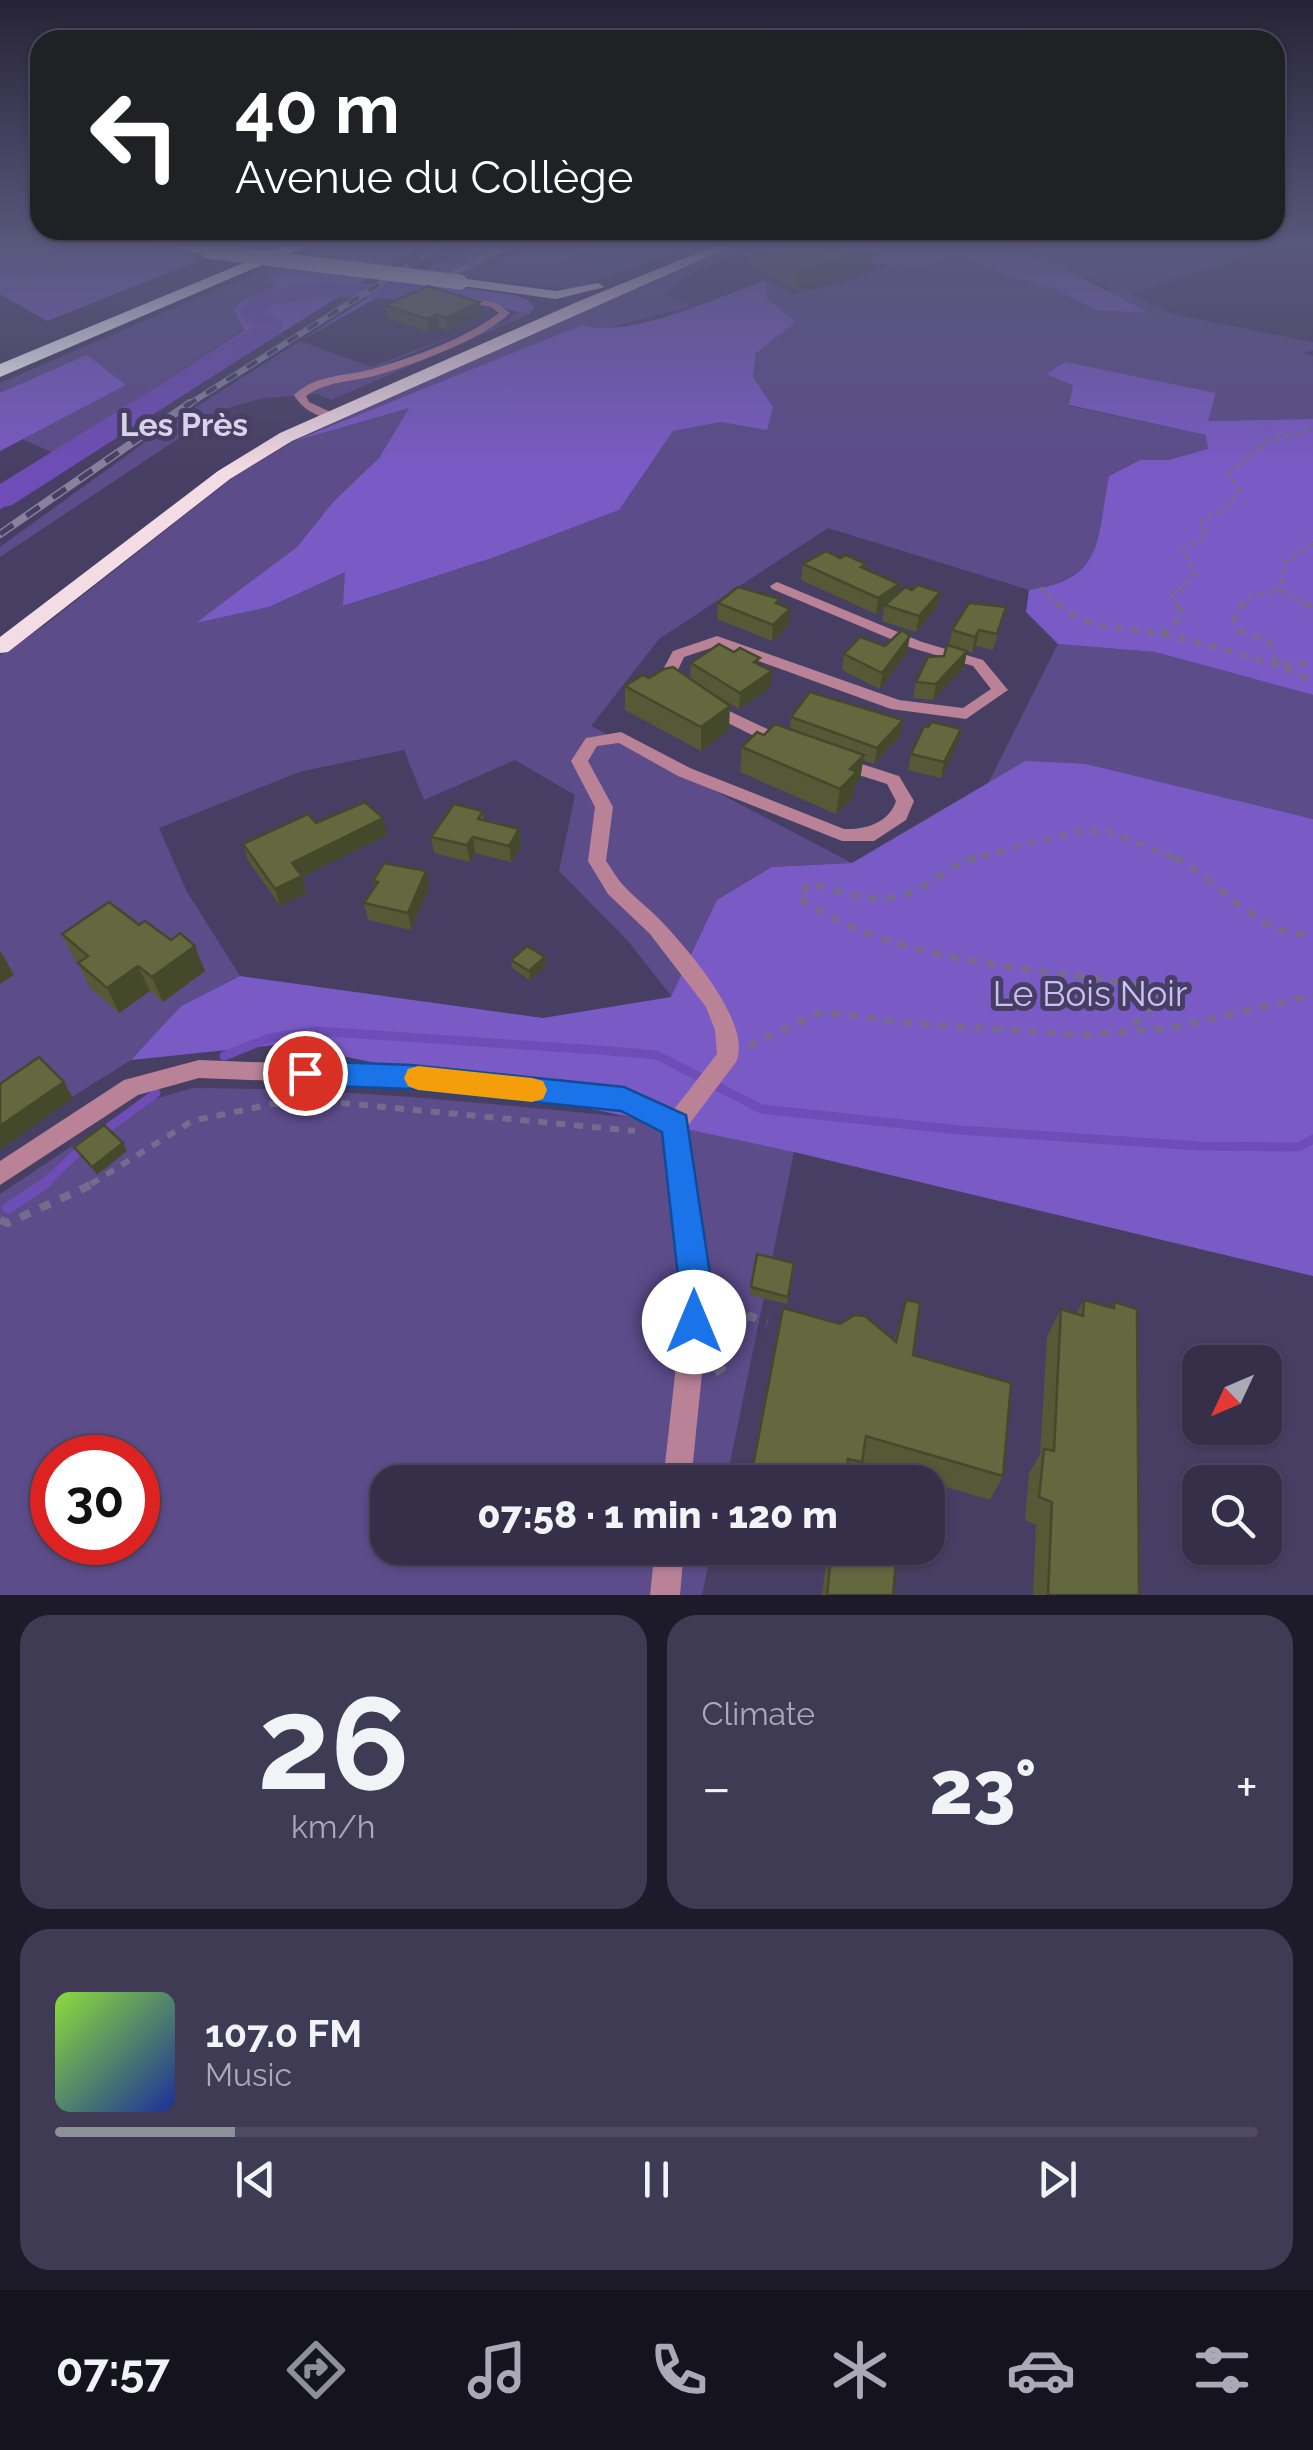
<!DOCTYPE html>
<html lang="en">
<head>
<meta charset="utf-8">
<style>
	body { margin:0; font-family:Raleway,sans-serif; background:#403b54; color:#f1f3f6; height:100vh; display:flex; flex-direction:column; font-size:38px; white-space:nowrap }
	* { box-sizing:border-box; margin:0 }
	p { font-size:32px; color:#aaa9b5 }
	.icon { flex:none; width:55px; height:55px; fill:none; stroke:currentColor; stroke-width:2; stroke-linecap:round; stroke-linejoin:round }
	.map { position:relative; height:1595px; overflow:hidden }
	.sheet { display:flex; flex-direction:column; gap:20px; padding:20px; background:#1d1a29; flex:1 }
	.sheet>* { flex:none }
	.guide { position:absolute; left:30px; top:30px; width:1255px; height:210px; border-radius:30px; box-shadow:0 2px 8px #0004,0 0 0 2px #4f4a62; background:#202124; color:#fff; overflow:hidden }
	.needle { width:65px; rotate:226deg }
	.tools { position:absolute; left:1182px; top:1345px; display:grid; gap:20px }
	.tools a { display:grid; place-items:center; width:100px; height:100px; border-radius:20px; background:#352f4a; box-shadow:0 2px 8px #0004,0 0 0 2px #4f4a62; font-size:50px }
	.speed { position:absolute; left:30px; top:1435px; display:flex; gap:20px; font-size:50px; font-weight:700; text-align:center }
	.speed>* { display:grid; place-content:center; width:130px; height:130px; border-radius:50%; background:#352f4a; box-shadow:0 2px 8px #0004,0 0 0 2px #4f4a62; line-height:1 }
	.speed .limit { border:15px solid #d22; background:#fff; color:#111 }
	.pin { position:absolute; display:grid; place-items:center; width:85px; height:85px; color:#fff; margin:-42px; border:5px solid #fff; border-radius:50%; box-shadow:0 2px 10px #0007 }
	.me { position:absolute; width:110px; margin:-55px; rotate:0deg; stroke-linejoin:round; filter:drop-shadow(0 0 8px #0008) }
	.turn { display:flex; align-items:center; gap:35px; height:210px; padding:0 40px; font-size:45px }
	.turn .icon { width:130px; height:130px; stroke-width:2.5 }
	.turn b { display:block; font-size:70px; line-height:85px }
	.big { font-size:75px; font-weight:800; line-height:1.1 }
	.sheet .widget { flex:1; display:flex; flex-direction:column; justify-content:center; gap:15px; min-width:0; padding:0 35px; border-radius:30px; background:#403b54 }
	.sheet .dial { align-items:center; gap:0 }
	.dial b { font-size:130px; line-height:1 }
	.song { display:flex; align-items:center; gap:30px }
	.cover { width:120px; height:120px; border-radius:15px; background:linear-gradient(135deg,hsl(90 70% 55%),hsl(230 70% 35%)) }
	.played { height:10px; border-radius:5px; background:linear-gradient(90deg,#8c9099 15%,#4f4a62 15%) }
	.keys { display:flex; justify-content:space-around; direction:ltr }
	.heat { display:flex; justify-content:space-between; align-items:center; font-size:55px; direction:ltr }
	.sheet .tiles { flex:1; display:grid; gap:20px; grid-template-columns:1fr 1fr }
	.widget:last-child { grid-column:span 2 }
	.trip { position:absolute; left:370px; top:1465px; width:575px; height:100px; border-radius:30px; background:#352f4a; box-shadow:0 2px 8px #0004,0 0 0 2px #4f4a62; font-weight:800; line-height:100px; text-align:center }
	.menu { display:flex; height:160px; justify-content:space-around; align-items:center; background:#15131e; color:#aaa9b5 }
	.menu .icon { width:70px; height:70px }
	.menu .selected { color:#8c9099 }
	.menu b { font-size:45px; color:#f1f3f6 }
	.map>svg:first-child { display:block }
	.green { fill:#5c4c8a; fill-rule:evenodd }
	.forest { fill:#7a5ac5 }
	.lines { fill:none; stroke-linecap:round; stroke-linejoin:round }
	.stream-far1 { stroke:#6e4db7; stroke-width:9 }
	.stream { stroke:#6e4db7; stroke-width:11 }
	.river { fill:#6e4db7; fill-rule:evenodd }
	.path-far4 { stroke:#736c8c; stroke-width:2.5; stroke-dasharray:4 4; stroke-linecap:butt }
	.path-far3 { stroke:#736c8c; stroke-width:4; stroke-dasharray:5 5; stroke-linecap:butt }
	.path-far2 { stroke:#736c8c; stroke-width:5; stroke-dasharray:8 8; stroke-linecap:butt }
	.path-far1 { stroke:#736c8c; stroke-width:6; stroke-dasharray:9 9; stroke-linecap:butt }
	.path { stroke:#736c8c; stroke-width:8; stroke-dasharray:11 11; stroke-linecap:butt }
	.minor { fill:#b98297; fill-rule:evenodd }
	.major { fill:#f3dce4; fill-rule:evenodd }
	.highway { fill:#fff; fill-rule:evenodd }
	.rail-far1-casing { stroke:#88829f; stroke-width:6 }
	.rail-casing { stroke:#88829f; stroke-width:8 }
	.rail-far1 { stroke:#473f63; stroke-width:4; stroke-dasharray:12; stroke-linecap:butt }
	.rail { stroke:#473f63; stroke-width:5; stroke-dasharray:16; stroke-linecap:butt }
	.major-bridge { stroke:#f3dce4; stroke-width:15 }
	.wall { fill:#555936 }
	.shaded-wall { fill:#45492c }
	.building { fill:#63683f; stroke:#45492c; stroke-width:2.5 }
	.route { fill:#1a73e8; stroke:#114b97; stroke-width:2.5 }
	.slow { fill:#f59e0b }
	.labels { text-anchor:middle; stroke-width:10; stroke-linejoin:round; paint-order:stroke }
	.far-neighbourhood-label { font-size:32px; font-weight:bold; fill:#d7d3e9; stroke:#473f63 }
	.park-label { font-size:35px; fill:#cabff5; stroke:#473f63 }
</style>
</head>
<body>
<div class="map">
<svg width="1313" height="1595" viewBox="0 0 1313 1595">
	<rect width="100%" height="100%" fill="#473f63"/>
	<g class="green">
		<path d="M601,247h89l-117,42 -125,-13 54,-20 1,6c32,4 71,2 98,-15z"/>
		<path d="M732,247h20l-67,30 -21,17 28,12 -92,24 -18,-5 -273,111 101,-29 -31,51 -46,44 -36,45 -98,75 70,-15 77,-36 -2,35 148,-48 127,-48 54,-79 48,-9 37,6 -5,-51 14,-79 -1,-18 27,14 49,-11 49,-19 27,3 41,-11 45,19 47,12 45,23 14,-21 -47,-22 -58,-20h269l-142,46 40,21 141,28v8l-10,3 10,3v63l-106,2 9,-27 -169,-20 26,11 -4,21 138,29 1,15 -40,10h-28l-31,16c-13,66 -4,102 -80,114l-201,-62 -169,111 -68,87 261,137 -80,4 -78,89 -22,41 -44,-56 -69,-70 16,-76 -60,-35 -91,40 -20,-50 -105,22 -140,56 28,64 53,84 -59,30 -50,54 -131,82v-487l45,-30 190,-149 59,-35 307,-141z"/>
		<path d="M279,263l10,2 -14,23 -27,10 -8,21 5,10 -189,125 -34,-15 104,-54 -126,8v-10z"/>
		<path d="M515,313l15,1 -199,86 -13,-6 -55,4 -42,12 -221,147v-10l177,-128 123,-78 71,26 100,-38 -94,39 7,4 126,-53z"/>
		<path d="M1058,644l97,8 158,43v124l-227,-55 -99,22z"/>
		<path d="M192,1088c132,0 263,12 394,25 65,7 151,11 208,39l-68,330h-338v66h324l-10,47h-702v-401l132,-88zM52,1458h86v84h-86z"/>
	</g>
	<g class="forest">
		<path d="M0,247c56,0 154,-10 203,12l-156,62 -47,-27z"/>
		<path d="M328,247l85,5 -29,17 -78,-12z"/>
		<path d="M566,247h35c-27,17 -66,19 -98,15l-1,-6z"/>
		<path d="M879,247h126l58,20 86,46 -53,-3 -45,-23 -47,-12 -45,-19 -41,11 -48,-4 -27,-11z"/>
		<path d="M289,265l83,11 -372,233v-19l245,-160 -11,-20 9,-10 31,-12 -5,-8z"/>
		<path d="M397,279l117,16 14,5 6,7 -4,7c-21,-1 -39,-15 -62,-17 -32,-3 -57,8 -90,0l-78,44z"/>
		<path d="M766,280l1,19 29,23 -40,31 -3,24 20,30 -6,23 -46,-8 -48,9 -54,79 -127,48 -149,48 2,-34 -76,35 -73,16 101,-76 36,-45 46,-44 30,-50 -115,33 288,-116c48,14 136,-28 184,-45z"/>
		<path d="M87,355l39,30 -126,66v-58z"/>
		<path d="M1065,362l151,31 -8,28 105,-2v276l-158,-43 -97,-8 -32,-32 3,-22c76,-11 67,-49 80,-114l31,-16h28l40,-11 -2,-14 -137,-30 4,-20 -27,-11z"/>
		<path d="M1025,761l61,3 227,55v457l-519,-124 -508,-108 -155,16 50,-54 59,-30 303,42 128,-21 46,-97 55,-33 80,-4z"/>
	</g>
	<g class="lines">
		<g class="stream-far1">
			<path d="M224,1056l45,-18 47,-7 282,19 59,5 104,54 199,21 240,16 99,1 14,-8"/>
			<path d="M103,1132l53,-39"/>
			<path d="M44,1184l40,-38"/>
		</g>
		<path class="stream" d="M8,1208l39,-26"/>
		<path class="river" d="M474,247h33l-109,51 -78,-1 -50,9 -5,6 19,11 -4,10 -268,172 -12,3v-24l255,-158 -9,-4 -7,-11 14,-16 9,-3 58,-9 73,1z"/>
		<path class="path-far4" d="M0,287l62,-25 7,-8 -11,-7"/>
		<g class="path-far3">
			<path d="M1040,588l20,18"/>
			<path d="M1280,590l29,16"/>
			<path d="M1178,606l-6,-10 23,-22 -12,-25 23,-13 -4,-15 23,-12 14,-19 -10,-16 37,-32 47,-13"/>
			<path d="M1242,606l9,-10 29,-6 5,-27 28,-20"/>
		</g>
		<g class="path-far2">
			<path d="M1057,603c32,29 68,23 108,32 51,12 101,24 148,46"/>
			<path d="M1244,603l-10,11 3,16 32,10 8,24h36"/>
			<path d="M1304,603l9,5"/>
			<path d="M1161,634l23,-18 -8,-13"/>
			<path d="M966,860l108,-28 33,-1 74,29"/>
		</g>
		<g class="path-far1">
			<path d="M976,858c-27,7 -46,28 -72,37 -29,10 -66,-4 -95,-12l-10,15c98,66 226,68 340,87l14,19 -10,14 -20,13"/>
			<path d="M1175,858c44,20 86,84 138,75"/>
			<path d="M749,1046l73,-34 88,11 172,12 89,-7 142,-33"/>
			<path d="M91,1184l101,-63 80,-17 70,-1 293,28"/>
		</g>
		<g class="path">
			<path d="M0,1220l8,3 89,-41"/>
			<path d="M715,1373l7,-5 18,-47 10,-5 17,7"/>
		</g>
		<g class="minor">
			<path d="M502,247l10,1 -77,37 -8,-2z"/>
			<path d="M454,294l43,9 13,10c-26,26 -100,53 -136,63 -24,6 -47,5 -68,20l3,6 26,12v4c-16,1 -33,-9 -41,-23 23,-22 54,-18 82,-27 40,-12 89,-29 123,-55l-8,-6 -40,-8 -2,-2z"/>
			<path d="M777,582l145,60 61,18 25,30 -42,29 -75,-10 -174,-63 -33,11 -8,17 9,8 -2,3c-10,3 -17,-2 -23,-10l13,-24 44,-15 182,64 64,8 28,-19 -18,-23 -61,-18 -140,-59 -2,-3z"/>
			<path d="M710,702l72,34 2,4 -8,5 -6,-1 -66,-33 -2,-4z"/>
			<path d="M621,732l69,36 154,61c21,1 45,-6 52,-28l-9,-17 -50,-16 -2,-4 2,-4 6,-2 56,18 15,25 -8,19 -32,21h-32l-164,-65 -59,-33 -22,3 -9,15 25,46 -7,54c6,8 11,18 18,25 12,13 27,24 39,37 26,28 90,101 73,139l-49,65 23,167 -19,188h-28l21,-188 -20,-163 -43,-23 -210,-22 -212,-8 -61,17 -138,90v-24l124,-81 75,-20 212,8 213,21 48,23 45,-58 -2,-24 -9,-23 -56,-73 -42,-40 -20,-33 7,-54 -24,-46 15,-23z"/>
			<path d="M655,1548h29l-4,47h-30z"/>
		</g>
		<g class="major">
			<path d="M174,247h33l6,4 -6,4z"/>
			<path d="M712,247h18l-438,194 -62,38 -222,173 -8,1v-16l218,-166 62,-38 297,-131z"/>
			<path d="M460,278l96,13 42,-8 7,4 -49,12 -101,-14 -2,-3z"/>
		</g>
		<path class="highway" d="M282,247h22l-304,130v-13z"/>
		<defs>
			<path id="rail-far1" d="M186,406l252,-159"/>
			<path id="rail" d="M0,534l190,-131"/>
		</defs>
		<use href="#rail-far1" class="rail-far1-casing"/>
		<use href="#rail" class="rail-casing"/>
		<use href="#rail-far1" class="rail-far1"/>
		<use href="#rail" class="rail"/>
		<path class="major-bridge" d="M207,251l253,31"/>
	</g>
	<g class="wall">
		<path d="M751,247h73l10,5 -2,-5h42l-2,19 -57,20 -17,4 -48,-25z"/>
		<path d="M385,305l96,10 -33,15 -9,-3 -10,5 -42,-14z"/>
		<path d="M840,558l26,6 -1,5 32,25 40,13 -21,25 -34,-11 2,-13 -8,6 -75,-34 2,-16z"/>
		<path d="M718,603l62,1 9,21 -17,16 -55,-22z"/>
		<path d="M1006,607l-13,43 -17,-4 -4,7 -5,-2 -3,16 -31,33 -20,-2 3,-16 28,-26 5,-10 3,-16z"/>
		<path d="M885,646l22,6 -27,37 -38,-19 2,-16z"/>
		<path d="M691,663l68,1 13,7 -1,16 -32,22 -43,-26 33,47 -28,21 -76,-41v-24l24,-8 41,1z"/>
		<path d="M791,717l109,19 -26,28 -11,-4 -3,20 -5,5 -2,12 -17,17 -96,-42 2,-25 22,-12 26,-6z"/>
		<path d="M928,727l29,18 -16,33 -33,-8 3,-16z"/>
		<path d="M483,811l1,10 35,8 2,17 -10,16 -36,-9 -5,9 -36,-9 -3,-16z"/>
		<path d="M316,823l71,12 -85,42 5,16 -27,13 -32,-46 -5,-16z"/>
		<path d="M426,871l3,16 -18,43 -43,-10 -4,-17 11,-16 -2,-6z"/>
		<path d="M139,925l66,46 -42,31 -13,-11 -31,22 -29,-25 -12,-25h1l-5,-4 -12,-25z"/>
		<path d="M545,957l1,8 -16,15 -18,-12 -1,-8z"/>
		<path d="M757,1254l37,9 -7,41 -37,-9z"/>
		<path d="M906,1300l7,55 90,121 -13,24 -128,-38 -7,20h-105l144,-141z"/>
		<path d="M1084,1300l27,7 3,-5 25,293h-106l3,-70 -11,-5 4,-47 11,-18 7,-118 14,-28 15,5z"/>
		<path d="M828,1548h69l-4,47h-71z"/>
	</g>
	<g class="shaded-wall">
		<path d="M870,247h4l-2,19 -57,20 -17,4 2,-21z"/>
		<path d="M480,302l1,13 -33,15 -2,-12z"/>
		<path d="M437,314l2,13 -10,5 -2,-13z"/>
		<path d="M899,584l-3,16 -11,5 -1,3 -8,6 2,-16z"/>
		<path d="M940,592l-3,15 -21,25 3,-16z"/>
		<path d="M790,609l-1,16 -17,16 1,-16z"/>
		<path d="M979,630l-3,16 -4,7 3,-16z"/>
		<path d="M910,636l-3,16 -27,37 2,-16z"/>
		<path d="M967,651l-3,16 -31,33 3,-16z"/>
		<path d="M772,671l-1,16 -32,22 1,-16z"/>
		<path d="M730,706l-1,24 -28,21v-24z"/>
		<path d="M903,720l-3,16 -26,28 3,-16z"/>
		<path d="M961,729l-4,16 -16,33 3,-16z"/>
		<path d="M864,755l-4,25 -5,5 -2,12 -17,17 4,-25 10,-20z"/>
		<path d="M383,818l4,17 -85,42 5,16 -27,13 -5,-17 17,-26z"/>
		<path d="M519,829l2,17 -10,16 -2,-16z"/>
		<path d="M473,837l2,16 -5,9 -3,-17z"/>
		<path d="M426,871l3,16 -18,43 -3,-17z"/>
		<path d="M195,946l10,25 -42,31 -11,-25z"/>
		<path d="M0,950l14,25 -14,9z"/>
		<path d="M545,957l1,8 -16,15 -1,-9z"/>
		<path d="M138,966l12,25 -31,22 -12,-25z"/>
		<path d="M64,1082l9,16 -73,52v-24z"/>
		<path d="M123,1143l4,8 -30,24 -5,-8z"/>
	</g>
	<g class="building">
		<path d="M757,247h67l10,5 2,-5h34l-53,18 -17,4z"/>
		<path d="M428,286l52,16 -34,16 -9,-4 -10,5 -42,-14z"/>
		<path d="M826,551l14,7 6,-3 20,9 -5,3 38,17 -21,14 -75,-34z"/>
		<path d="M918,585l22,7 -21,24 -34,-11 20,-18 7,3z"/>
		<path d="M738,587l42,12 -4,4 14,6 -17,16 -55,-22z"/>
		<path d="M969,603l37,4 -9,27 -18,-4 -4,7 -23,-7z"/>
		<path d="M902,630l8,6 -28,37 -38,-19 16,-17 25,9z"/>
		<path d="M719,644l15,8 6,-4 20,10 -6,4 18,9 -32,22 -49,-30z"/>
		<path d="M947,645l20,6 -31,33 -20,-2 12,-25 16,-1z"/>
		<path d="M673,667l57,39 -29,21 -76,-41 18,-11 6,3 15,-9z"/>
		<path d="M810,692l93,28 -26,28 -86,-31z"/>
		<path d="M932,722l29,7 -17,33 -33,-8 13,-28 4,1z"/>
		<path d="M775,724l89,31 -14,14 7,3 -17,17 -98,-42 15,-15 7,3z"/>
		<path d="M365,802l18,16 -91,45 10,13 -27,13 -32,-45 65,-30 8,9z"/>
		<path d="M454,804l29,7 -5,8 41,10 -10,17 -36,-9 -6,8 -36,-8z"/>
		<path d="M384,863l42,8 -18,42 -44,-10 14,-21 -5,-1z"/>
		<path d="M109,902l30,23 6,-4 26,19 9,-7 15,13 -43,31 -14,-11 -31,22 -29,-25 10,-7 -26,-22z"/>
		<path d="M527,946l18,11 -16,14 -18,-11z"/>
		<path d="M39,1057l25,25 -64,44v-42z"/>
		<path d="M104,1125l19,18 -31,24 -18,-20z"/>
		<path d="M757,1254l37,9 -6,34 -37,-10z"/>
		<path d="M906,1300l14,3 -7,52 98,28 -8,93 -137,-40 -4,26 -14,-3 -3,23h-95l33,-174 57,16 15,-9 10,1 31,26z"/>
		<path d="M1084,1300l30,8v-6l23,7 2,286h-91l4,-93 -13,-5 5,-48 10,2 7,-142 22,7z"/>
		<path d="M832,1548h65l-4,47h-66z"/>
	</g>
	<linearGradient id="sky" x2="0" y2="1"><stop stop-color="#272336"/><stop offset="0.52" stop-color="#58587c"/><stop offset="1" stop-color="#58587c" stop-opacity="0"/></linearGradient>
	<rect width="1313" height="471" fill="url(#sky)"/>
	<path class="route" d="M305,1061l106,4 213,22 62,28 27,179 -7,40 -12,4 -12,-4 -5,-12 3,-28 -18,-162 -41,-21 -210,-22 -106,-4 -10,-4 -4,-8 4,-8z"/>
	<path class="slow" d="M418,1066l114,12 11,3 4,9 -4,9 -11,3 -114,-12 -10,-4 -4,-8 4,-9z"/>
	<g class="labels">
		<g class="far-neighbourhood-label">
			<text x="184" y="436">Les Près</text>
		</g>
		<g class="park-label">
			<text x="1090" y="1006">Le Bois Noir</text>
		</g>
	</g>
</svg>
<div class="tools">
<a><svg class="needle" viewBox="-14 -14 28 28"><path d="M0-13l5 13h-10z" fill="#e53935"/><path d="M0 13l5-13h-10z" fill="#aaa9b5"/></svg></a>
<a><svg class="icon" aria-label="search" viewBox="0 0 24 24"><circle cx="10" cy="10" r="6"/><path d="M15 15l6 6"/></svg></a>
</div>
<div class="speed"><div class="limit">30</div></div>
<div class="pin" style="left:305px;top:1073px;background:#d93025"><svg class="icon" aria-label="arrive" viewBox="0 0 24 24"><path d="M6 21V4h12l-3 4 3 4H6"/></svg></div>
<svg class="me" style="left:694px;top:1322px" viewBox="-20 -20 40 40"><circle r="19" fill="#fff"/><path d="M0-13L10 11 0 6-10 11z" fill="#1a73e8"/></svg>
<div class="trip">07:58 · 1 min · 120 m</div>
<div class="guide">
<div class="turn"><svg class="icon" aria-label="left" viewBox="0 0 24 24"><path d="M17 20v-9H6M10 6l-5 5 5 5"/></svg><div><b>40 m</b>Avenue du Collège</div></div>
</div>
</div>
<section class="sheet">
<div class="tiles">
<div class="widget dial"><b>26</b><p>km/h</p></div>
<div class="widget"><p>Climate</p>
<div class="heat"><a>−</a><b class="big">23°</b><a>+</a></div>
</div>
<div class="widget">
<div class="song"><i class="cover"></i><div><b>107.0 FM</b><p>Music</p></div></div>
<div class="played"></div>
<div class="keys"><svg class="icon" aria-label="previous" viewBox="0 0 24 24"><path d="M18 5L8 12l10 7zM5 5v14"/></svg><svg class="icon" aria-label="pause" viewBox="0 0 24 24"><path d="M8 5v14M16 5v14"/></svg><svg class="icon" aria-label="next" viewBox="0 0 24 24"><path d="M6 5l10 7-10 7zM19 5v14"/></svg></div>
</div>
</div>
</section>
<nav class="menu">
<b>07:57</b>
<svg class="icon selected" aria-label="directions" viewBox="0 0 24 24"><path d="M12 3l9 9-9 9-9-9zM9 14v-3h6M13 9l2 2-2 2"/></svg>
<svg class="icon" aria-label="music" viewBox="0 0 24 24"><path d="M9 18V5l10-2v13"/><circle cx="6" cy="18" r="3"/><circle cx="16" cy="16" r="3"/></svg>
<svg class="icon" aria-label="phone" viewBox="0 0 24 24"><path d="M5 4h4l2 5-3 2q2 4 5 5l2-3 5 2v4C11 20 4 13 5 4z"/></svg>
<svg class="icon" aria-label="climate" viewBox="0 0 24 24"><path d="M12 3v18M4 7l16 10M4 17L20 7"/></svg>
<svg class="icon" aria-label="car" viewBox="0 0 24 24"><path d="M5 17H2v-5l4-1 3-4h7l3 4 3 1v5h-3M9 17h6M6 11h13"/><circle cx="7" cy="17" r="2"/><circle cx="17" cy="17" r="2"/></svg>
<svg class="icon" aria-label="filters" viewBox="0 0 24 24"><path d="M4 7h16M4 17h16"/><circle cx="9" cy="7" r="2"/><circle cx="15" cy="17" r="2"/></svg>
</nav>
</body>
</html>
